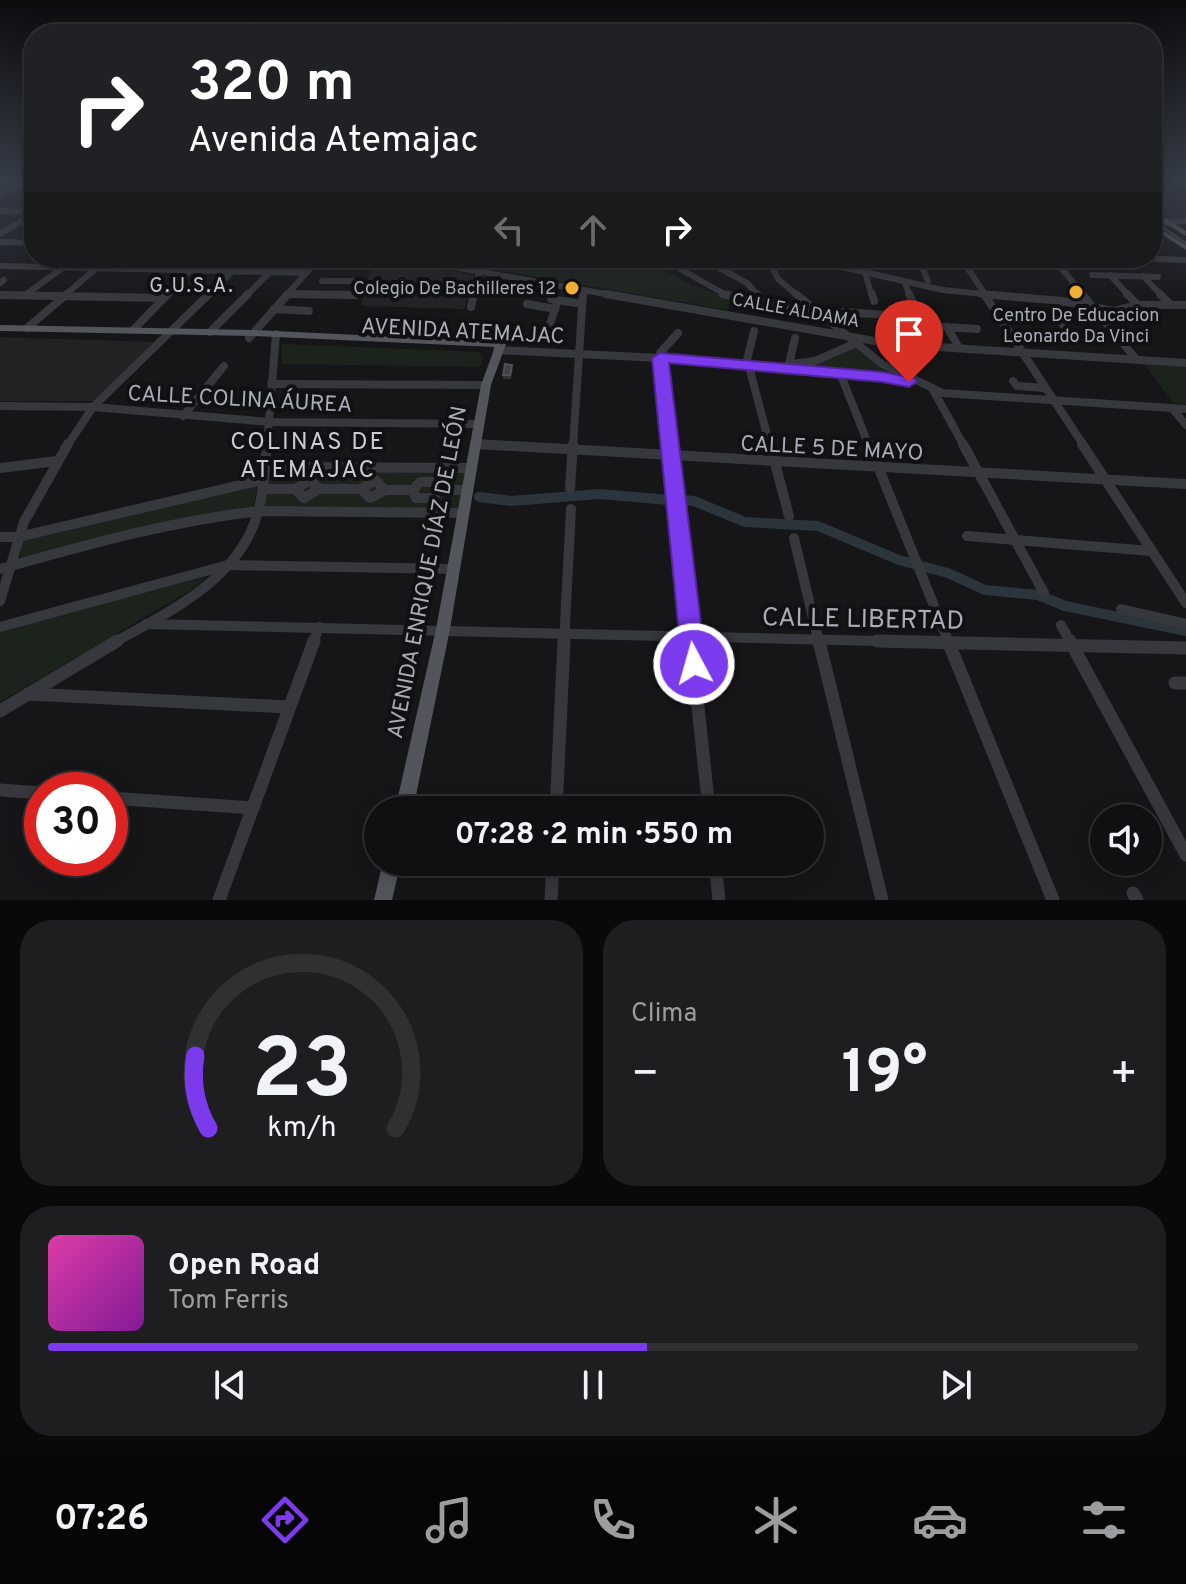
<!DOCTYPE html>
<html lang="es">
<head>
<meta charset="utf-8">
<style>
	body { margin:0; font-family:Overpass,sans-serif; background:#1e1e20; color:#f1f3f6; height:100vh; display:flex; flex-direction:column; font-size:30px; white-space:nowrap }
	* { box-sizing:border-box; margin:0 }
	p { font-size:26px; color:#9c9d9f }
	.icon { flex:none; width:44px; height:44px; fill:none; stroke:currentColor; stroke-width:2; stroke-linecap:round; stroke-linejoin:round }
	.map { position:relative; height:900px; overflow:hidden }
	.side { display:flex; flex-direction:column; gap:20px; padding:20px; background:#09090a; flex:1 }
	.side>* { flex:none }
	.top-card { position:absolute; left:24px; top:24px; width:1138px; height:244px; border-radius:32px; box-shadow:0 4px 20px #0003,0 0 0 2px #303032; background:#202124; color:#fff; overflow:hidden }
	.tools { position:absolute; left:1090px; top:804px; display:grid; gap:16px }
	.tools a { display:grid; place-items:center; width:72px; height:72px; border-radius:50%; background:#101012; box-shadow:0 4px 20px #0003,0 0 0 2px #303032; font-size:40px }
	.speed { position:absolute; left:24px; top:772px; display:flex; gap:16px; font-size:40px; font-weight:700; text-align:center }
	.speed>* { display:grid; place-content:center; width:104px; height:104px; border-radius:50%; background:#101012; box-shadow:0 4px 20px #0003,0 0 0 2px #303032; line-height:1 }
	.speed .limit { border:12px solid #d22; background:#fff; color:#111 }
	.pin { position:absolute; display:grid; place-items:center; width:68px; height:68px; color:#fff; margin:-82px -34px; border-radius:50% 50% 50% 0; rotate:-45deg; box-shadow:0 0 8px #0007 }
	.pin .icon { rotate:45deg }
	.me { position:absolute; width:88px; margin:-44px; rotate:354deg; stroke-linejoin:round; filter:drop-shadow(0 0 6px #0008) }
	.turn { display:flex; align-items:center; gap:28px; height:168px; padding:0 32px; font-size:36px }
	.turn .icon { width:104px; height:104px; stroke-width:2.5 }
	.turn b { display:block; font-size:56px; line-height:68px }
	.lanes { display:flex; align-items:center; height:76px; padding:0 32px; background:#0003; justify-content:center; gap:40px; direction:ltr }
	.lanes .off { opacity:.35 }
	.big { font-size:60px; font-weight:700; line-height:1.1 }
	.side .tile { flex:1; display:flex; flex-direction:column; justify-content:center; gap:12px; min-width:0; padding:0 28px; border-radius:32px; background:#1e1e20 }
	.side .dial { align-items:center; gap:0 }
	.dial svg { height:208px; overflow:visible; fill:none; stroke:#303032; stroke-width:7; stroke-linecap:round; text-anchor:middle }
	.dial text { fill:#f1f3f6; stroke:none }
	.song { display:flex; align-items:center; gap:24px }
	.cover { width:96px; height:96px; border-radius:12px; background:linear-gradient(135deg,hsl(320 70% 55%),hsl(290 70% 35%)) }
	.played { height:8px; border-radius:4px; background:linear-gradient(90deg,#7c3aed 55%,#303032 55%) }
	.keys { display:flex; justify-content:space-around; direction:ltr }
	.heat { display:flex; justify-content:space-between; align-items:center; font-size:44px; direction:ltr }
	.side .tiles { flex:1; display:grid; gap:20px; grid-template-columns:1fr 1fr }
	.tile:last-child { grid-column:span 2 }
	.trip { position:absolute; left:364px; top:796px; width:460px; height:80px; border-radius:40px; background:#101012; box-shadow:0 4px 20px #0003,0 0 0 2px #303032; font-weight:700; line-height:80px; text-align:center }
	.menu { display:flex; height:128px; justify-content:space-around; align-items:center; background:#060607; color:#9c9d9f }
	.menu .icon { width:56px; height:56px }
	.menu .active { color:#7c3aed }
	.menu b { font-size:36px; color:#f1f3f6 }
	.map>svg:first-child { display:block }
	.built { fill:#222225 }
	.green { fill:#1c231d }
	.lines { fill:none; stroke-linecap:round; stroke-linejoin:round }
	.canal { stroke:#2c353c; stroke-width:10 }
	.minor-far3 { stroke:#37383d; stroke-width:6 }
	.minor-far2 { stroke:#37383d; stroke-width:8 }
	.minor-far1 { stroke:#37383d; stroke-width:10 }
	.minor { stroke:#37383d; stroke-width:13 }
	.major { fill:#53555c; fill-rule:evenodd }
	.tram { stroke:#4a4c52; stroke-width:2 }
	.wall { fill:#323236 }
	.building { fill:#3f3f44; stroke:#4f5156; stroke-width:2 }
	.route { fill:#7c3aed; stroke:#51269a; stroke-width:2 }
	.poi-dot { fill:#f2b134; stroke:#111113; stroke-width:3 }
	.labels { text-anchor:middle; stroke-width:8; stroke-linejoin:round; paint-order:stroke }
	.far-poi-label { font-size:18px; fill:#a8adb8; stroke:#111113; text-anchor:end }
	.far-street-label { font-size:18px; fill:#a8adb8; stroke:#111113 }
	.far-neighbourhood-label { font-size:20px; letter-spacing:2px; fill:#c9ccd4; stroke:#111113 }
	.street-label { font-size:22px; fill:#a8adb8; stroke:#111113 }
	.neighbourhood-label { font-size:24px; letter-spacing:2px; fill:#c9ccd4; stroke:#111113 }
	.near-street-label { font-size:26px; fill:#a8adb8; stroke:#111113 }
</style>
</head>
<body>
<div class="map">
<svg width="1186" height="900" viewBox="0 0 1186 900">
	<rect width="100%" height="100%" fill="#161618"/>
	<g class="built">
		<path d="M1152,188l34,3v28l-16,1 -18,-11z"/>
		<path d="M374,258l100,17 -10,34 -103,-3z"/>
		<path d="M0,337l155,5 -61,59h-94z"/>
	</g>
	<g class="green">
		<path d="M471,259l187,8 33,18 40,14 -4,11 -258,-45z"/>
		<path d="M282,344l197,8 4,5 -3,10 -198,-3z"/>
		<path d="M854,347l53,33 -152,-17 54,2z"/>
		<path d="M1143,363l43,3v38l-12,-1z"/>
		<path d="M268,470l199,2 -8,39 -194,-2z"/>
		<path d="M258,483l-5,26 -233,53 2,-24z"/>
		<path d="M206,577l-17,14 -189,111v-72z"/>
	</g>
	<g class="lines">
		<g class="canal">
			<path d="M479,497l32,4 88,-7 70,6"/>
			<path d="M683,500l11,1 51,21 73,4 81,34 49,13 37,17 53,5 27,11 121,25"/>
		</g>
		<g class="minor-far3">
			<path d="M1152,182l34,1"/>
			<path d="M0,196l28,-16"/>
			<path d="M0,211l34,1"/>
			<path d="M1152,224l34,-3"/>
			<path d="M0,234l34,-20"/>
			<path d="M0,242l34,1"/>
			<path d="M403,258l214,38"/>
			<path d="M479,258l118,5"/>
			<path d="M661,258l67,38"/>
			<path d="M701,258l46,25 11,13"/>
			<path d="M780,258l-6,13 4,8 20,17"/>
			<path d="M803,258l140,32 61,6"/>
			<path d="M918,258l10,23"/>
			<path d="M961,258l25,38"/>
			<path d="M1053,258l31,38"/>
			<path d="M1134,258l52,2"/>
			<path d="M313,265l49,1"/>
			<path d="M892,265l30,2"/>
			<path d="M0,266l306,7"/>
			<path d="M461,268l8,-10"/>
			<path d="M865,273l7,23"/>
			<path d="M1092,275l66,2"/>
			<path d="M1110,275l19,21"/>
			<path d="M1143,276l19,20"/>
			<path d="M322,281h35"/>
			<path d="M904,281l6,15"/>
			<path d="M0,283l4,-3"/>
			<path d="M288,294l67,1"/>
			<path d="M0,295l35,1"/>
			<path d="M25,295l36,-26"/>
			<path d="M64,296l44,-38"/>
			<path d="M166,296l36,-38"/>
			<path d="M207,296l39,-38"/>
			<path d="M246,296l38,-38"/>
			<path d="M286,296l33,-38"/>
			<path d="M474,296l5,-25"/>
			<path d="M583,296v-6"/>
		</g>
		<g class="minor-far2">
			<path d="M288,294l67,1"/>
			<path d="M606,294l286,50 294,19"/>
			<path d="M723,294l98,22"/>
			<path d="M757,294l9,10"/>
			<path d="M796,294l86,70 61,29 243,16"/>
			<path d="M872,294l2,7"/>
			<path d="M909,294l9,20"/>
			<path d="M982,294l80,7 52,10 24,-6h48"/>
			<path d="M984,294l100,152"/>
			<path d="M1082,294l54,65"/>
			<path d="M1127,294l11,11"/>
			<path d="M1160,294l11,11"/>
			<path d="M0,295l164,3"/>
			<path d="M551,299l31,5"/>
			<path d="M1062,301l-7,11 13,21"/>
			<path d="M527,304l28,5"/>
			<path d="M471,307l3,-13"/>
			<path d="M274,309l35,2"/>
			<path d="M842,312l61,4"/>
			<path d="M882,315l10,29"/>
			<path d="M550,324l7,-21"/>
			<path d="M911,325l66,4"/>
			<path d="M947,327l12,21"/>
			<path d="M27,328l40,-34"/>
			<path d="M133,330l35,-36"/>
			<path d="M210,332l38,-38"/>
			<path d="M249,338l39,-44"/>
			<path d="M497,350l163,8 244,22"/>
			<path d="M747,360l7,-29"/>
			<path d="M748,363l22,83"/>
			<path d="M789,364l6,-26"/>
			<path d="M791,364l24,-3 41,-18"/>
			<path d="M840,373l29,73"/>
			<path d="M1013,381l4,5 28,2"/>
			<path d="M271,384l215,1"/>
			<path d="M932,388l32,58"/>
			<path d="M0,406l93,1 177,15 208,2"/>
			<path d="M1172,408l14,17"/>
			<path d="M183,416l41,-50"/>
			<path d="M475,444l34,2"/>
			<path d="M67,446l26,-39 116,-113"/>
			<path d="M267,446l9,-112"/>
			<path d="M573,446l10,-152"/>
			<path d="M670,446l-10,-93 18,-20"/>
		</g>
		<g class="minor-far1">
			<path d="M475,444l711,40"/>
			<path d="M670,444l21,199"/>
			<path d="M770,444l19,72"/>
			<path d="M869,444l80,199"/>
			<path d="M963,444l81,149"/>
			<path d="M1082,444l104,159"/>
			<path d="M264,467l207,1"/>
			<path d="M0,468l57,-7"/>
			<path d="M310,480l9,9 -15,9 -9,-9z"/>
			<path d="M375,480l10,10 -15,8 -9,-9z"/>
			<path d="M420,482h18l-4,16h-18l-3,-8z"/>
			<path d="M570,488l3,-44"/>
			<path d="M268,489h27"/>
			<path d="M319,489h42"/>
			<path d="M385,490h28"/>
			<path d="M437,490h31"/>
			<path d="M967,536l184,15"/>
			<path d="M0,537h18l244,-57"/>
			<path d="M794,538l25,105"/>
			<path d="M0,569c86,-24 170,-48 259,-58l204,2"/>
			<path d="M0,601l24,-79 44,-78"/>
			<path d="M1121,609l65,15"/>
			<path d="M146,624l817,19"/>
			<path d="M1061,625l10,18"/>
			<path d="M0,627l228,-62 227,4"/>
			<path d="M113,643c56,-31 127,-64 145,-131 6,-21 7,-46 9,-68"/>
			<path d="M313,643l6,-16"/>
			<path d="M564,643l7,-134"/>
		</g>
		<g class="minor">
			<path d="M691,641l18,169"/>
			<path d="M819,641l63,259"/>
			<path d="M877,641l309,7"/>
			<path d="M948,641l105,259"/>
			<path d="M1070,641l116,214"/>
			<path d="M1175,683h11"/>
			<path d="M28,694l260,13"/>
			<path d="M0,711l117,-70"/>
			<path d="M0,790l42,3"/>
			<path d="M110,798l143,10"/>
			<path d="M556,810l8,-169"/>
			<path d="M715,862l4,38"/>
			<path d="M1133,893l4,7"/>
			<path d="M219,900l95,-259"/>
			<path d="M551,900l2,-38"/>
		</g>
		<g class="major">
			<path d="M1152,210l34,21v5l-34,-21z"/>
			<path d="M1152,223l34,22v5l-34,-22z"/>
			<path d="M0,325l253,5 251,12 2,2 -15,41 -41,244 -37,181h-18l41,-181 45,-244 14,-38 -242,-11 -253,-5z"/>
			<path d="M383,862h18l-9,38h-18z"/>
		</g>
		<path class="tram" d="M1152,220l34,23"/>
	</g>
	<path class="wall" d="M513,368l-2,11h-8v-4z"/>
	<path class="building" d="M505,364l7,1 -2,10h-7z"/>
	<linearGradient id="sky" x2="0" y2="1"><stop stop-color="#0c0c0d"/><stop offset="0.59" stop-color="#363c48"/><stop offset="1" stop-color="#363c48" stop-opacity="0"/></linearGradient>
	<rect width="1186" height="306" fill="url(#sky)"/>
	<path class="route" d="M660,353l222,19 33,6 2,4 -8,5 -27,-5 -213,-19 37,301 -4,8 -8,4 -9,-4 -3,-8 -30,-306z"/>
	<g class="poi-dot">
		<circle cx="572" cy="288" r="8"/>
		<circle cx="1076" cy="292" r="8"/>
	</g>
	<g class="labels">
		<g class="far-poi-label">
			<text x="556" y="294">Colegio De Bachilleres 12</text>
			<text x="1076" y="321" text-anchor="middle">Centro De Educacion<tspan x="1076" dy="21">Leonardo Da Vinci</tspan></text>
		</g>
		<g class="far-street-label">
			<text transform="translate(796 310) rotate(10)" y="6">CALLE ALDAMA</text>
		</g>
		<g class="far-neighbourhood-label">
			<text x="192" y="292">G.U.S.A.</text>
		</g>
		<g class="street-label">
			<text transform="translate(463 330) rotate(3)" y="8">AVENIDA ATEMAJAC</text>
			<text transform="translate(240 398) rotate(3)" y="8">CALLE COLINA ÁUREA</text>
			<text transform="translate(832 447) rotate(3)" y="8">CALLE 5 DE MAYO</text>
			<text transform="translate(426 572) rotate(-79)" y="8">AVENIDA ENRIQUE DÍAZ DE LEÓN</text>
		</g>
		<g class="neighbourhood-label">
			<text x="308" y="449">COLINAS DE<tspan x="308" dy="28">ATEMAJAC</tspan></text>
		</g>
		<g class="near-street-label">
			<text transform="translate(863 618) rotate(1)" y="9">CALLE LIBERTAD</text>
		</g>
	</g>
</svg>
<div class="tools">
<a><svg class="icon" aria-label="sound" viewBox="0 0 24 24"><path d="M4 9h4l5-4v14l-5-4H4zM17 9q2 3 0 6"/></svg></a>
</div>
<div class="speed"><div class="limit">30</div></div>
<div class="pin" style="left:909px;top:382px;background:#d93025"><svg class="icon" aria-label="arrive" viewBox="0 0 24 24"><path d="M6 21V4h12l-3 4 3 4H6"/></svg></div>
<svg class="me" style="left:694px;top:664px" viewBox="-20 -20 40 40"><circle r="17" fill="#7c3aed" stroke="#fff" stroke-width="3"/><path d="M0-11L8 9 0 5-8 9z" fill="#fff"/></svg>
<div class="trip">07:28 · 2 min · 550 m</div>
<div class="top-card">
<div class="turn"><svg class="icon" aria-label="right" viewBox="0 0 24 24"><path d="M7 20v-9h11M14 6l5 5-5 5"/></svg><div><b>320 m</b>Avenida Atemajac</div></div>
<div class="lanes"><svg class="icon off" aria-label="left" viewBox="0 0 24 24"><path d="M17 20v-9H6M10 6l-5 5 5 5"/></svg><svg class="icon off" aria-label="ahead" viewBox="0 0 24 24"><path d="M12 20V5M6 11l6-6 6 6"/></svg><svg class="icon" aria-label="right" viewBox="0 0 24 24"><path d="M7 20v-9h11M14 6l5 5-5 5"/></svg></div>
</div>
</div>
<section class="side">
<div class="tiles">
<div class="tile dial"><svg viewBox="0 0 100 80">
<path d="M14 69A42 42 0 1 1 86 69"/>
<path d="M14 69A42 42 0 0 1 9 41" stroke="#7c3aed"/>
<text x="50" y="56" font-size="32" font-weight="700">23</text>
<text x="50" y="72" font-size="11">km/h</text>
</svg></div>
<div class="tile"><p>Clima</p>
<div class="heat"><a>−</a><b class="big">19°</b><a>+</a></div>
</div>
<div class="tile">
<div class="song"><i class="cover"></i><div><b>Open Road</b><p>Tom Ferris</p></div></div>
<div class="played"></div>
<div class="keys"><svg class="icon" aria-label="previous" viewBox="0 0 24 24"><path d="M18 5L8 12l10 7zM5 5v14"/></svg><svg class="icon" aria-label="pause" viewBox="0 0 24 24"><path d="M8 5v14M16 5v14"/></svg><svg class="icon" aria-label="next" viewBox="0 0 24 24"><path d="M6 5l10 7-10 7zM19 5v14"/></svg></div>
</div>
</div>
</section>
<nav class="menu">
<b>07:26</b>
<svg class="icon active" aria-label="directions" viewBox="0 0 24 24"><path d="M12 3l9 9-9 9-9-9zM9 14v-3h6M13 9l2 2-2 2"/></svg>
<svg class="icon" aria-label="music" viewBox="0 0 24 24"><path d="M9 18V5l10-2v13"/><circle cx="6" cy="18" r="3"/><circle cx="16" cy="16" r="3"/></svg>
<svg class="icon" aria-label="phone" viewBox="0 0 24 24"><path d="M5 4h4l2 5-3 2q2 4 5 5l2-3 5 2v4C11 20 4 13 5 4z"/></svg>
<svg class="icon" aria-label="climate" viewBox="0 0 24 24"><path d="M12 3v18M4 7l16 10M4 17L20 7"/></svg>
<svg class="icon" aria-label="car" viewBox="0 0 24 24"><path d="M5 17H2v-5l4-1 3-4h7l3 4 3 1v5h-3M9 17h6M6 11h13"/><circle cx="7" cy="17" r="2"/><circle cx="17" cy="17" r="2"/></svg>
<svg class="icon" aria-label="filters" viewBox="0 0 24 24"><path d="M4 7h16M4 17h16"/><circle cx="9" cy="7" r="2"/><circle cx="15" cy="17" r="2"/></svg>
</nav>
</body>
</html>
